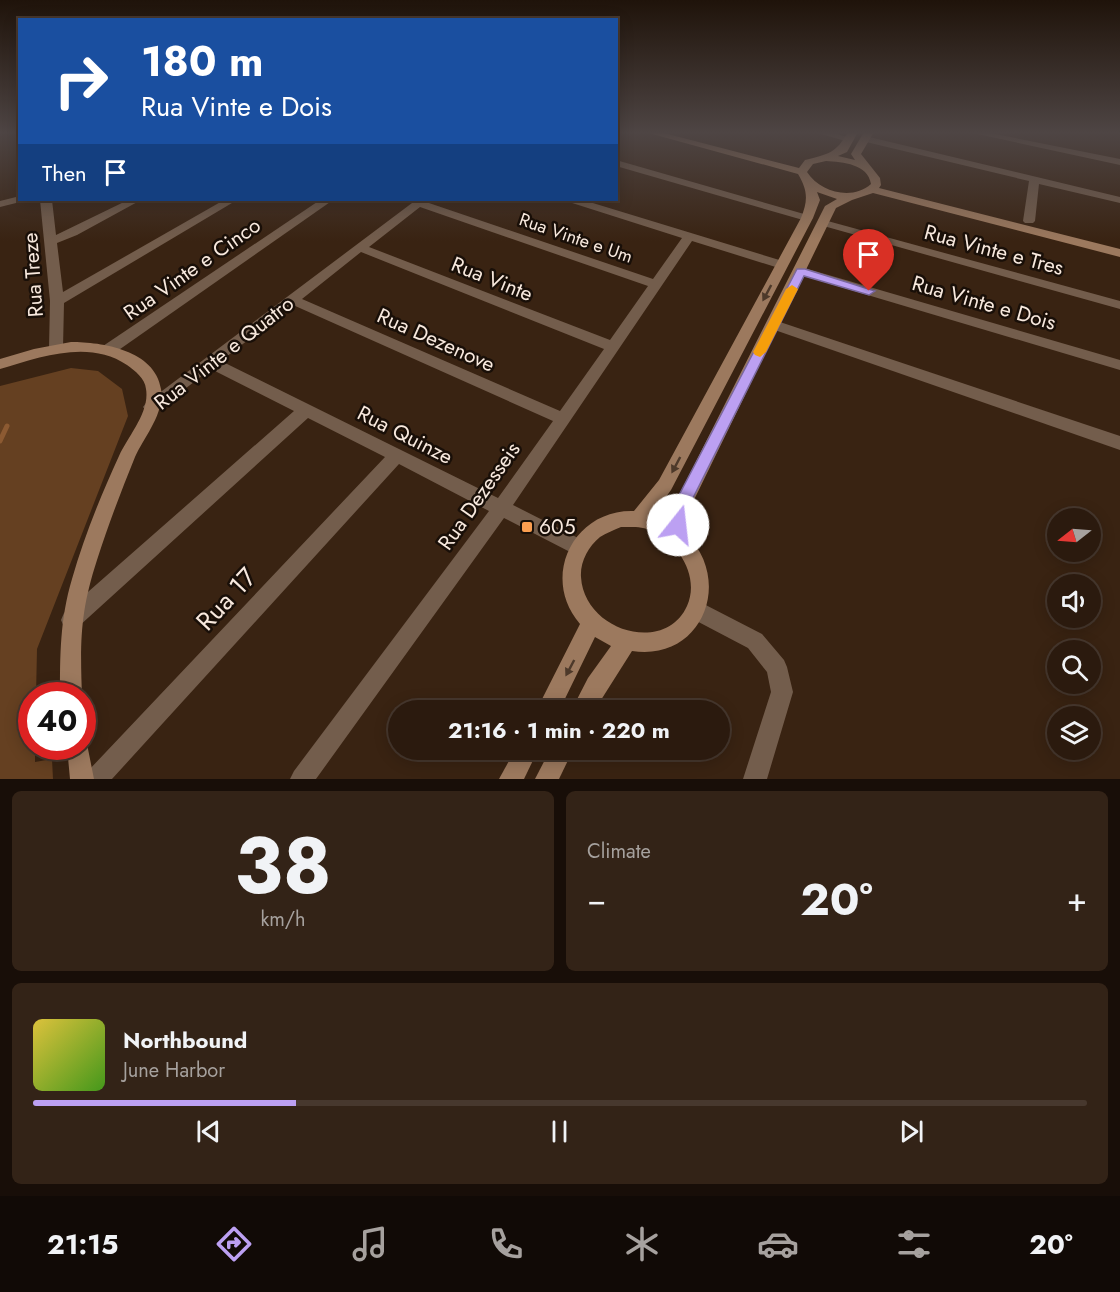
<!DOCTYPE html>
<html lang="en">
<head>
<meta charset="utf-8">
<style>
	body { margin:0; font-family:Jost,sans-serif; background:#332317; color:#f1f3f6; height:100vh; display:flex; flex-direction:column; font-size:22px; white-space:nowrap }
	* { box-sizing:border-box; margin:0 }
	p { font-size:20px; color:#a6a19e }
	.icon { flex:none; width:33px; height:33px; fill:none; stroke:currentColor; stroke-width:2; stroke-linecap:round; stroke-linejoin:round }
	.map { position:relative; height:779px; overflow:hidden }
	.side { display:flex; flex-direction:column; gap:12px; padding:12px; background:#180e08; flex:1 }
	.side>* { flex:none }
	.guide { position:absolute; left:18px; top:18px; width:600px; height:183px; border-radius:0px; box-shadow:0 3px 15px #0003,0 0 0 2px #47382e; background:#1a4fa0; color:#fff; overflow:hidden }
	.needle { width:39px; rotate:253deg }
	.tools { position:absolute; left:1047px; top:508px; display:grid; gap:12px }
	.tools a { display:grid; place-items:center; width:54px; height:54px; border-radius:50%; background:#2b1a0e; box-shadow:0 3px 15px #0003,0 0 0 2px #47382e; font-size:30px }
	.speed { position:absolute; left:18px; top:682px; display:flex; gap:12px; font-size:30px; font-weight:700; text-align:center }
	.speed>* { display:grid; place-content:center; width:78px; height:78px; border-radius:50%; background:#2b1a0e; box-shadow:0 3px 15px #0003,0 0 0 2px #47382e; line-height:1 }
	.speed .limit { border:9px solid #d22; background:#fff; color:#111 }
	.pin { position:absolute; display:grid; place-items:center; width:51px; height:51px; color:#fff; margin:-62px -26px; border-radius:50% 50% 50% 0; rotate:-45deg; box-shadow:0 0 6px #0007 }
	.pin .icon { rotate:45deg }
	.me { position:absolute; width:66px; margin:-33px; rotate:16deg; stroke-linejoin:round; filter:drop-shadow(0 0 4px #0008) }
	.turn { display:flex; align-items:center; gap:21px; height:126px; padding:0 24px; font-size:27px }
	.turn .icon { width:78px; height:78px; stroke-width:2.5 }
	.turn b { display:block; font-size:42px; line-height:51px }
	.then { display:flex; align-items:center; height:57px; padding:0 24px; background:#0003; gap:12px; font-size:22px }
	.big { font-size:45px; font-weight:700; line-height:1.1 }
	.side .tile { flex:1; display:flex; flex-direction:column; justify-content:center; gap:9px; min-width:0; padding:0 21px; border-radius:9px; background:#332317 }
	.side .dial { align-items:center; gap:0 }
	.dial b { font-size:78px; line-height:1 }
	.song { display:flex; align-items:center; gap:18px }
	.cover { width:72px; height:72px; border-radius:9px; background:linear-gradient(135deg,hsl(50 70% 55%),hsl(100 70% 35%)) }
	.played { height:6px; border-radius:3px; background:linear-gradient(90deg,#bca0f2 25%,#47382e 25%) }
	.keys { display:flex; justify-content:space-around; direction:ltr }
	.heat { display:flex; justify-content:space-between; align-items:center; font-size:33px; direction:ltr }
	.side .tiles { flex:1; display:grid; gap:12px; grid-template-columns:1fr 1fr }
	.tile:last-child { grid-column:span 2 }
	.trip { position:absolute; left:388px; top:700px; width:342px; height:60px; border-radius:30px; background:#2b1a0e; box-shadow:0 3px 15px #0003,0 0 0 2px #47382e; font-weight:700; line-height:60px; text-align:center }
	.menu { display:flex; height:96px; justify-content:space-around; align-items:center; background:#110a06; color:#a6a19e }
	.menu .icon { width:42px; height:42px }
	.menu .selected { color:#bca0f2 }
	.menu b { font-size:27px; color:#f1f3f6 }
	.map>svg:first-child { display:block }
	.green { fill:#654021 }
	.lines { fill:none; stroke-linecap:round; stroke-linejoin:round }
	.stream { stroke:#8c5a32; stroke-width:5 }
	.street { fill:#735d4c; fill-rule:evenodd }
	.secondary { fill:#9c795e; fill-rule:evenodd }
	.oneway { fill:#4d392a }
	.route { fill:#bca0f2; stroke:#7a689d; stroke-width:1.5 }
	.slow { fill:#f59e0b }
	.poi-dot { fill:#fb9e50; stroke:#190f08; stroke-width:2 }
	.labels { text-anchor:middle; stroke-width:5; stroke-linejoin:round; paint-order:stroke }
	.far-street-label { font-size:18px; fill:#f8e9de; stroke:#190f08 }
	.street-label { font-size:21px; fill:#f8e9de; stroke:#190f08 }
	.poi-label { font-size:21px; fill:#f8e9de; stroke:#190f08; text-anchor:start }
	.near-street-label { font-size:26px; fill:#f8e9de; stroke:#190f08 }
</style>
</head>
<body>
<div class="map">
<svg width="1120" height="779" viewBox="0 0 1120 779">
	<rect width="100%" height="100%" fill="#392312"/>
	<path class="green" d="M71,368l27,3 24,18 6,27 -91,233 -1,47h-4v51h3v15l17,-3 1,20h-53v-393z"/>
	<g class="lines">
		<path class="stream" d="M0,441l7,-15"/>
		<g class="street">
			<path d="M814,132h16l24,7 -5,3z"/>
			<path d="M968,132h17l135,27v6z"/>
			<path d="M865,136l255,61v6l-81,-19 -4,37 -2,2h-8l-2,-2 6,-40 -167,-40 -2,-2z"/>
			<path d="M616,160l195,56 2,2 -6,3 -4,-1 -187,-54z"/>
			<path d="M20,196v4h5l-1,1 -24,6v-6z"/>
			<path d="M40,200h12l4,35 72,-35h13l-64,35 -20,8 6,49 161,-92h13l-173,103 -1,45 -7,5 -7,-5 1,-47z"/>
			<path d="M320,200h13l-220,154h-10l-2,-4 2,-4z"/>
			<path d="M416,200h11l-1,2 227,77 29,-41 -113,-36 -1,-2h15l203,62 2,3 -6,4 -90,-28 -179,264 71,36 3,6 -3,6 -6,2 -6,-2 -68,-35 -188,261h-26l4,-8 195,-260 -90,-47 -287,315h-28l4,-8 297,-314 -77,-39 -230,209 -7,3 -7,-3 -3,-7 3,-7 230,-202 -83,-42 -55,42h-10l-3,-4 3,-4zM420,207l228,79 -38,54 -241,-93zM361,252l243,97 -44,62 -258,-112zM293,305l260,116 -55,77 -277,-137z"/>
			<path d="M824,220l296,81v8l-300,-84v-4z"/>
			<path d="M801,267l319,93v10l-323,-96v-6z"/>
			<path d="M774,320l346,116v14l-351,-122 -2,-3 2,-3z"/>
			<path d="M696,600l66,34 22,26 3,7 6,25 -26,87h-24l28,-87 -4,-20 -19,-24 -59,-31 -3,-7 3,-7z"/>
		</g>
		<g class="secondary">
			<path d="M645,132h15l139,36 6,-8c24,-6 31,-7 43,-28h10l-11,20 -9,4 17,4 -4,-6 13,-22h10l-13,22 19,24 1,7 -2,3 241,61v8l-247,-64 -21,7 -16,8 -144,296 -6,30c48,47 16,128 -54,117l-38,60h-23l17,-33 23,-32 -16,-9 -36,74h-23l44,-87c-40,-46 -7,-115 54,-113l25,-31 142,-262c7,-18 7,-27 -3,-44zM826,161c17,1 42,3 45,23 -19,17 -51,8 -64,-12l6,-8zM817,192l20,7 -12,7 -148,293 -6,23 -18,-7 18,-25 142,-272 7,-18zM621,527c10,0 22,-1 31,4 27,12 48,46 35,75 -22,49 -103,25 -106,-29 -1,-15 7,-30 19,-40 6,-4 14,-7 21,-10z"/>
			<path d="M71,342c31,0 84,8 90,47 4,24 -17,48 -26,68 -14,34 -27,69 -38,103 -17,52 -17,83 -15,136h-22c0,-41 0,-77 12,-117 12,-42 29,-84 47,-123 9,-20 31,-44 27,-67 -1,-11 -11,-18 -19,-24 -38,-26 -87,-8 -127,4v-10l34,-10z"/>
			<path d="M82,738l4,1 8,40h-24l-3,-32h15z"/>
			<path d="M515,750h23l-14,29h-25z"/>
			<path d="M550,750h23l-14,29h-24z"/>
		</g>
	</g>
	<defs><path id="oneway-solid" d="M-6-.8H1V-3.2L6.5 0L1 3.2V.8H-6Z" transform="scale(1.5)"/></defs>
	<g class="oneway">
		<use href="#oneway-solid" transform="translate(767 293) rotate(118)"/>
		<use href="#oneway-solid" transform="translate(676 465) rotate(118)"/>
		<use href="#oneway-solid" transform="translate(570 668) rotate(118)"/>
	</g>
	<linearGradient id="sky" x2="0" y2="1"><stop stop-color="#1f130a"/><stop offset="0.55" stop-color="#4e4544"/><stop offset="1" stop-color="#4e4544" stop-opacity="0"/></linearGradient>
	<rect width="1120" height="241" fill="url(#sky)"/>
	<path class="route" d="M797,269h8l70,22 -6,4 -65,-19 -114,228 -6,26 -6,2 -6,-2 -2,-5 7,-26z"/>
	<path class="slow" d="M792,285l6,4 -32,63 -6,5 -5,-2 -2,-3 33,-63z"/>
	<rect class="poi-dot" x="521" y="521" width="12" height="12" rx="3"/>
	<g class="labels">
		<g class="far-street-label">
			<text transform="translate(576 238) rotate(19)" y="6">Rua Vinte e Um</text>
		</g>
		<g class="street-label">
			<text transform="translate(994 250) rotate(15)" y="7">Rua Vinte e Tres</text>
			<text transform="translate(192 269) rotate(-35)" y="7">Rua Vinte e Cinco</text>
			<text transform="translate(33 275) rotate(-94)" y="7">Rua Treze</text>
			<text transform="translate(492 279) rotate(22)" y="7">Rua Vinte</text>
			<text transform="translate(984 303) rotate(16)" y="7">Rua Vinte e Dois</text>
			<text transform="translate(436 340) rotate(24)" y="7">Rua Dezenove</text>
			<text transform="translate(224 353) rotate(-38)" y="7">Rua Vinte e Quatro</text>
			<text transform="translate(405 435) rotate(27)" y="7">Rua Quinze</text>
			<text transform="translate(479 496) rotate(-55)" y="7">Rua Dezesseis</text>
		</g>
		<g class="poi-label">
			<text x="539" y="534">605</text>
		</g>
		<g class="near-street-label">
			<text transform="translate(226 599) rotate(-47)" y="9">Rua 17</text>
		</g>
	</g>
</svg>
<div class="tools">
<a><svg class="needle" viewBox="-14 -14 28 28"><path d="M0-13l5 13h-10z" fill="#e53935"/><path d="M0 13l5-13h-10z" fill="#a6a19e"/></svg></a>
<a><svg class="icon" aria-label="sound" viewBox="0 0 24 24"><path d="M4 9h4l5-4v14l-5-4H4zM17 9q2 3 0 6"/></svg></a>
<a><svg class="icon" aria-label="search" viewBox="0 0 24 24"><circle cx="10" cy="10" r="6"/><path d="M15 15l6 6"/></svg></a>
<a><svg class="icon" aria-label="layers" viewBox="0 0 24 24"><path d="M12 4l9 5-9 5-9-5zM3 14l9 5 9-5"/></svg></a>
</div>
<div class="speed"><div class="limit">40</div></div>
<div class="pin" style="left:869px;top:291px;background:#d93025"><svg class="icon" aria-label="arrive" viewBox="0 0 24 24"><path d="M6 21V4h12l-3 4 3 4H6"/></svg></div>
<svg class="me" style="left:678px;top:525px" viewBox="-20 -20 40 40"><circle r="19" fill="#fff"/><path d="M0-13L10 11 0 6-10 11z" fill="#bca0f2"/></svg>
<div class="trip">21:16 · 1 min · 220 m</div>
<div class="guide">
<div class="turn"><svg class="icon" aria-label="right" viewBox="0 0 24 24"><path d="M7 20v-9h11M14 6l5 5-5 5"/></svg><div><b>180 m</b>Rua Vinte e Dois</div></div>
<div class="then">Then<svg class="icon" aria-label="arrive" viewBox="0 0 24 24"><path d="M6 21V4h12l-3 4 3 4H6"/></svg></div>
</div>
</div>
<section class="side">
<div class="tiles">
<div class="tile dial"><b>38</b><p>km/h</p></div>
<div class="tile"><p>Climate</p>
<div class="heat"><a>−</a><b class="big">20°</b><a>+</a></div>
</div>
<div class="tile">
<div class="song"><i class="cover"></i><div><b>Northbound</b><p>June Harbor</p></div></div>
<div class="played"></div>
<div class="keys"><svg class="icon" aria-label="previous" viewBox="0 0 24 24"><path d="M18 5L8 12l10 7zM5 5v14"/></svg><svg class="icon" aria-label="pause" viewBox="0 0 24 24"><path d="M8 5v14M16 5v14"/></svg><svg class="icon" aria-label="next" viewBox="0 0 24 24"><path d="M6 5l10 7-10 7zM19 5v14"/></svg></div>
</div>
</div>
</section>
<nav class="menu">
<b>21:15</b>
<svg class="icon selected" aria-label="directions" viewBox="0 0 24 24"><path d="M12 3l9 9-9 9-9-9zM9 14v-3h6M13 9l2 2-2 2"/></svg>
<svg class="icon" aria-label="music" viewBox="0 0 24 24"><path d="M9 18V5l10-2v13"/><circle cx="6" cy="18" r="3"/><circle cx="16" cy="16" r="3"/></svg>
<svg class="icon" aria-label="phone" viewBox="0 0 24 24"><path d="M5 4h4l2 5-3 2q2 4 5 5l2-3 5 2v4C11 20 4 13 5 4z"/></svg>
<svg class="icon" aria-label="climate" viewBox="0 0 24 24"><path d="M12 3v18M4 7l16 10M4 17L20 7"/></svg>
<svg class="icon" aria-label="car" viewBox="0 0 24 24"><path d="M5 17H2v-5l4-1 3-4h7l3 4 3 1v5h-3M9 17h6M6 11h13"/><circle cx="7" cy="17" r="2"/><circle cx="17" cy="17" r="2"/></svg>
<svg class="icon" aria-label="filters" viewBox="0 0 24 24"><path d="M4 7h16M4 17h16"/><circle cx="9" cy="7" r="2"/><circle cx="15" cy="17" r="2"/></svg>
<b>20°</b>
</nav>
</body>
</html>
